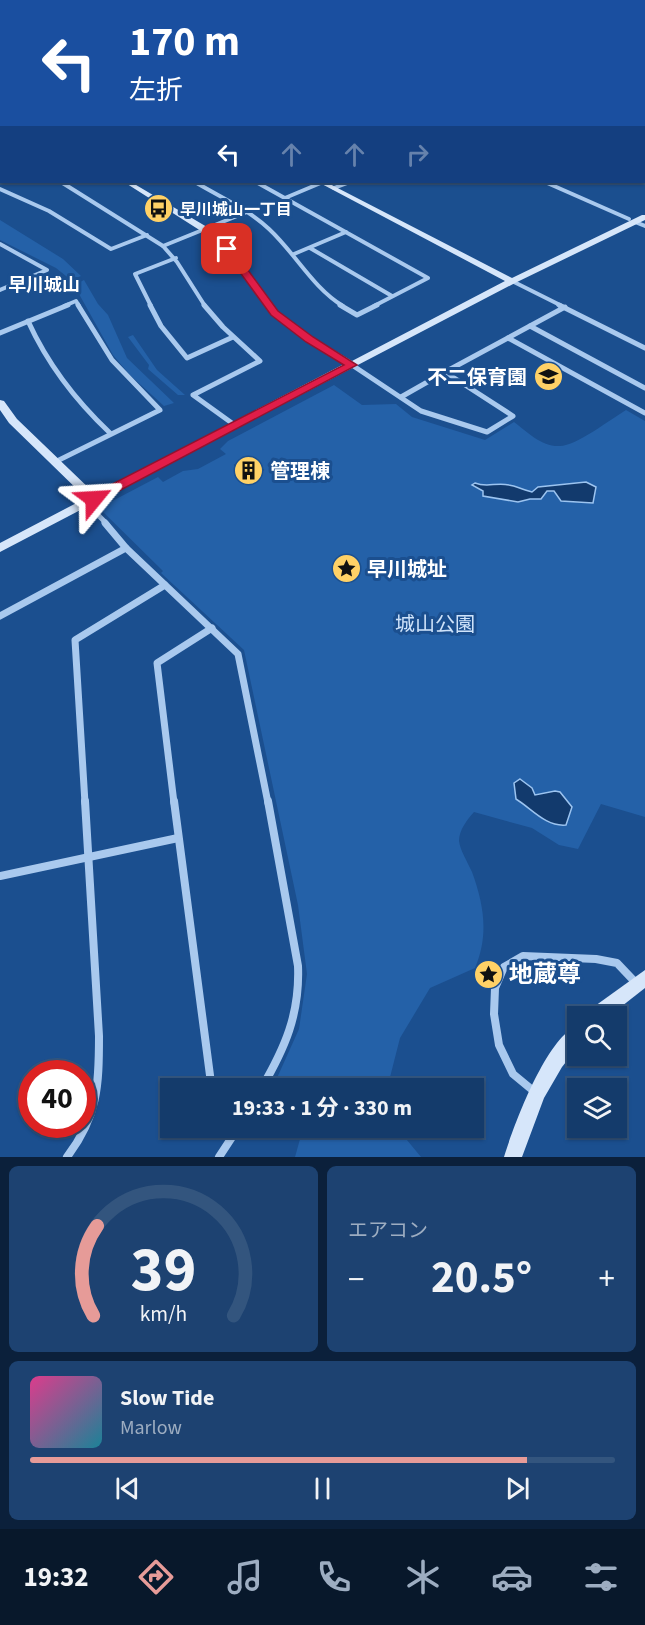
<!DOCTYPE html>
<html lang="ja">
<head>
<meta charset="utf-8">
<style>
	body { margin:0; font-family:"Source Sans 3","Noto Sans JP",sans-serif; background:#1d4271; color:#f1f3f6; height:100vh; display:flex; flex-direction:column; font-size:22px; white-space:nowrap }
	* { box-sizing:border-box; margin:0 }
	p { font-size:20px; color:#9dadc1 }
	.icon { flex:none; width:33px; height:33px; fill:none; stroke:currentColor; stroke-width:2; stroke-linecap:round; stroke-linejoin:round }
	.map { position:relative; height:1157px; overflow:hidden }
	.details { display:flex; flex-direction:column; gap:9px; padding:9px; background:#0b203b; flex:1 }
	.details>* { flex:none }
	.banner { position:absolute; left:0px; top:0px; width:645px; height:183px; box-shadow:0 2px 4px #0004,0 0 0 2px #33557e; background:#1a4fa0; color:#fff; overflow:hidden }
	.tools { position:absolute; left:567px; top:1006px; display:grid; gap:12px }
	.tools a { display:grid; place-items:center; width:60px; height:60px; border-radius:0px; background:#143b6b; box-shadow:0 2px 4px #0004,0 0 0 2px #33557e; font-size:30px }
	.speed { position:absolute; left:18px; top:1060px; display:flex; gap:12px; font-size:30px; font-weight:700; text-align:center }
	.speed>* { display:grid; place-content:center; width:78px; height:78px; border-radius:50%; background:#143b6b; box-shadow:0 2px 4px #0004,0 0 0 2px #33557e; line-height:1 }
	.speed .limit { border:9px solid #d22; background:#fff; color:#111 }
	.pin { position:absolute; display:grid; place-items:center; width:51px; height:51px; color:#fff; margin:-26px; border-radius:12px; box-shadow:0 3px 9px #0006 }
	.me { position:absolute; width:66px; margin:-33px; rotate:63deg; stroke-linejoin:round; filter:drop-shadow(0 0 4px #0008) }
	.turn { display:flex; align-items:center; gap:21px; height:126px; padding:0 30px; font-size:27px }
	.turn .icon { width:78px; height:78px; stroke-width:2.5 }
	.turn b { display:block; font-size:42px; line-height:51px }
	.lanes { display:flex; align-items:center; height:57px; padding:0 30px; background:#0003; justify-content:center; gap:30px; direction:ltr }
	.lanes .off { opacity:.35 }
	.big { font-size:45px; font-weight:700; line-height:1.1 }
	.details .tile { flex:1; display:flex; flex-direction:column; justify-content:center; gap:9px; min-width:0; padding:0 21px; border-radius:9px; background:#1d4271 }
	.details .dial { align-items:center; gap:0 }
	.dial svg { height:156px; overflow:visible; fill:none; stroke:#33557e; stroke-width:7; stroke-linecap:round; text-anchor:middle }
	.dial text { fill:#f1f3f6; stroke:none }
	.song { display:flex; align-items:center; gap:18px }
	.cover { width:72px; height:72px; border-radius:9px; background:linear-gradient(135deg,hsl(330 70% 55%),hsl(190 70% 35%)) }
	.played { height:6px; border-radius:3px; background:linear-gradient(90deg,#e69b98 85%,#33557e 85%) }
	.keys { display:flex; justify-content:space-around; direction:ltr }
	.heat { display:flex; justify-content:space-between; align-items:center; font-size:33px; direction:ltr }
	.details .tiles { flex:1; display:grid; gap:9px; grid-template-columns:1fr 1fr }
	.tile:last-child { grid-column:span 2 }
	.trip { position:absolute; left:160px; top:1078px; width:324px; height:60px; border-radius:0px; background:#143b6b; box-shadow:0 2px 4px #0004,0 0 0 2px #33557e; font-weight:700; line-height:60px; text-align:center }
	.tab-bar { display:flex; height:96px; justify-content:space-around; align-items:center; background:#08182b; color:#9dadc1 }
	.tab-bar .icon { width:42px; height:42px }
	.tab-bar .active { color:#e69b98 }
	.tab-bar b { font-size:27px; color:#f1f3f6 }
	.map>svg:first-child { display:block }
	.green { fill:#2461a8 }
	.water { fill:#123a6d; stroke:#9cc4f0; stroke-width:1.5 }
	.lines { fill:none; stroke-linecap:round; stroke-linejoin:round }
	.street-far4 { stroke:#a9c9ee; stroke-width:3 }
	.street-far3 { stroke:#a9c9ee; stroke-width:4 }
	.street-far2 { stroke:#a9c9ee; stroke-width:5 }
	.street-far1 { stroke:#a9c9ee; stroke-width:7 }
	.street { stroke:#a9c9ee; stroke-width:8 }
	.secondary { fill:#d6e6fa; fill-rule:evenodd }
	.primary { fill:#f0f6ff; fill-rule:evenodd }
	.wall { fill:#245895 }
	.shaded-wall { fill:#1d4779 }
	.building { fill:#2a66ad; stroke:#1d4779; stroke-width:1.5 }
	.route { fill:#e11d48; stroke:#92132f; stroke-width:1.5 }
	.labels { text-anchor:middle; stroke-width:6; stroke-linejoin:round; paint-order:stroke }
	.far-poi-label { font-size:16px; font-weight:bold; fill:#fff; stroke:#1b4f8f; text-anchor:start }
	.far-quarter-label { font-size:18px; font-weight:bold; fill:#fff; stroke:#1b4f8f }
	.poi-label { font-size:20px; font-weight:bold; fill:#fff; stroke:#1b4f8f; text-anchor:start }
	.park-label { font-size:20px; fill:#cfe3fa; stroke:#1b4f8f }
	.near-poi-label { font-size:24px; font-weight:bold; fill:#fff; stroke:#1b4f8f; text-anchor:start }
</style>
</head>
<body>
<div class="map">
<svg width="645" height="1157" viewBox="0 0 645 1157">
	<rect width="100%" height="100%" fill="#1b4f8f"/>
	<g class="green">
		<path d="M0,220l63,39 18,17 -10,4 -15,-12 -56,-28z"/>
		<path d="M84,280l14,24 10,11 19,43 47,45 -10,3 -34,-31 -17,-20 -39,-70z"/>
		<path d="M133,335l24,35 28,25h-7l-30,-26 1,-4 -21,-28z"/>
		<path d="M334,385l28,20 34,-1 16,13 73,23 29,-18c13,10 28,25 46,24 16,0 51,-27 66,-36l19,11v396l-44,-13 -23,45 -19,-4 -27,-17 -58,-16c-7,8 -15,18 -15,29 1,9 9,22 13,31 12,33 17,63 3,96l-45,20 -30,50 -13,51h-115l27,-60 8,-55 -9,-69 -54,-255 -83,-77 2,-2 -64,-63 59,-31 5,5 20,-11 15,-2 28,-15 -6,-5 8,-8z"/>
		<path d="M295,1128h102l24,29h-126l7,-25z"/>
	</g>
	<g class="water">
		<path d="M586,482l10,5 -3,16 -32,-2 -7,-10h-7l-6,8h-11l-12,3 -35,-6v-5l-11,-6 3,-2c12,5 21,-1 34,2 7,1 14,5 23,7l6,-5z"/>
		<path d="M520,779l12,9 3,7 20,-4 5,1 12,15 -6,18c-20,2 -34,-16 -50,-26l-2,-16z"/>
	</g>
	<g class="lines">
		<g class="street-far4">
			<path d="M549,0l3,2"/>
			<path d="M223,2l2,-2"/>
			<path d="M505,2l14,-2"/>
			<path d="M531,2l13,-2"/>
		</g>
		<g class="street-far3">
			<path d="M61,182l102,64 14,16 28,44"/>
			<path d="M195,182c25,15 53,27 74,47 26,24 44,59 74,77"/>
			<path d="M256,182l172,96 -54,28"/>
			<path d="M545,182l84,37"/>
			<path d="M334,188l16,-6"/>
			<path d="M0,189l49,22 62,38 36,-14"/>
			<path d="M285,198l38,-16"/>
			<path d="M635,222l10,4"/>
			<path d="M0,244l47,26 -47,20"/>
			<path d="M163,246l84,-34"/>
			<path d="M310,248l82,48"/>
			<path d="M294,254l52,-22"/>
			<path d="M512,281l50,25"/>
			<path d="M64,306l12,-5 3,5"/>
			<path d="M151,306l-16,-32 41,-16"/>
		</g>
		<g class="street-far2">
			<path d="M150,305l11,21 26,32 46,-21"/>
			<path d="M204,305l19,22 37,34 -67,34 43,31"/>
			<path d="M340,305l17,10 20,-10"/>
			<path d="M559,305l86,43"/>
			<path d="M28,321c20,44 47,79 82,112"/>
			<path d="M530,326l115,62"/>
			<path d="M0,333l68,-28"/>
			<path d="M508,338l137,75"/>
			<path d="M352,365l69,46 66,21 26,-16 -68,-44 120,-65"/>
			<path d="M401,397l44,-25"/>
			<path d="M55,462l105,-52 -48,-50 -34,-55"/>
			<path d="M92,509l15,15"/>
		</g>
		<g class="street-far1">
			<path d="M105,523l21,25"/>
			<path d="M0,616l126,-68 112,106 30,149"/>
			<path d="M85,803l-10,-163 90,-55"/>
			<path d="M174,803l-17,-140 55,-35"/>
		</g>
		<g class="street">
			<path d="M174,801l37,282 8,6"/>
			<path d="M0,876l178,-38"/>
			<path d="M261,1089c24,-41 39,-75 37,-123l-30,-165"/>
			<path d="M536,1093l-23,-19 -14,-29 -5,-31 1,-26 9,-21 19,-11 73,3 21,4 19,20"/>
			<path d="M67,1157c31,-41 32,-71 32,-121l-14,-235"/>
			<path d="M219,1157l19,-29"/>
		</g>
		<g class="secondary">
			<rect x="150" y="0" width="6" height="2"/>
			<path d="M639,0h6v4z"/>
			<rect x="0" y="20" width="2" height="4"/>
			<path d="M124,182h7l76,45 23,20 47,64 35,26 40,24 153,-80 -187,-99h8l186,96 130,-63h3v5l-130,63 -515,269v-9l86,-45 -77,-75 -9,-13v-10l4,1 13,18 78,75 249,-130 -38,-23 -35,-26 -47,-64 -23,-20z"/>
			<path d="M645,970v18l-37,29h-22l2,-6z"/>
			<path d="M578,1025v22l-16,20 -18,31 -22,59h-18c10,-32 42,-119 74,-132z"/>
		</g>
		<g class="primary">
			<rect x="644" y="43" width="1" height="4"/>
			<rect x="0" y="64" width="2" height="4"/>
		</g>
	</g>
	<g class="wall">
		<rect x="644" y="45" width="1" height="65"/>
		<path d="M235,465l28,5v4l-10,7 -17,-13z"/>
	</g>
	<path class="shaded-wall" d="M263,470v4l-10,7 -1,-4z"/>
	<g class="building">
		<path d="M644,45h1v50l-1,-2z"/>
		<path d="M246,458l17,12 -11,7 -17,-12z"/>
	</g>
	<path class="route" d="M224,247h7l47,64 35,26 44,28 -259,137h-9l-2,-3 2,-3 255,-131 -38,-23 -35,-27 -48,-66z"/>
	<defs>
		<symbol id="bus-disc" viewBox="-11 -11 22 22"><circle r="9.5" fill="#ffd166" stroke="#1b4f8f"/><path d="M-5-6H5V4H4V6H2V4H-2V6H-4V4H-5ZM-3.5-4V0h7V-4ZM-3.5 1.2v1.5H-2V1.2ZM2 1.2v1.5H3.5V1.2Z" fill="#111"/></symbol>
		<symbol id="school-disc" viewBox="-11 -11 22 22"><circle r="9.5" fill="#ffd166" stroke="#1b4f8f"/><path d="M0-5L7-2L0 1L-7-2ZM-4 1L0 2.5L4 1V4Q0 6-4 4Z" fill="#111"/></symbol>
		<symbol id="building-disc" viewBox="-11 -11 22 22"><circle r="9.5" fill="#ffd166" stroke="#1b4f8f"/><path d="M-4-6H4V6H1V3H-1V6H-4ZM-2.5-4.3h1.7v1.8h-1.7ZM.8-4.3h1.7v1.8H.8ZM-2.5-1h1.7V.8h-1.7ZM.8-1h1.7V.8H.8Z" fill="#111"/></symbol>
		<symbol id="sight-disc" viewBox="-11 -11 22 22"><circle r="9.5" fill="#ffd166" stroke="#1b4f8f"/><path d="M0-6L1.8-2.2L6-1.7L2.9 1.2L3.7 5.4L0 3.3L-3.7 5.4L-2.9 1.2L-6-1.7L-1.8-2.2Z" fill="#111"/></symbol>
	</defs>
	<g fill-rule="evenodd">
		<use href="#bus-disc" x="142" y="192" width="33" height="33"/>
		<use href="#school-disc" x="532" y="360" width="33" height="33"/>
		<use href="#building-disc" x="232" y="454" width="33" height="33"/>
		<use href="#sight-disc" x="330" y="552" width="33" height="33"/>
		<use href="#sight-disc" x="472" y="958" width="33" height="33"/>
	</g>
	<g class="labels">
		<g class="far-poi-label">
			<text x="180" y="215">早川城山一丁目</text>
		</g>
		<g class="far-quarter-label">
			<text x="44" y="291">早川城山</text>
		</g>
		<g class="poi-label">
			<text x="527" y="384" text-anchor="end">不二保育園</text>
			<text x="270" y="478">管理棟</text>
			<text x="367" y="576">早川城址</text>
		</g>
		<g class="park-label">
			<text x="435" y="631">城山公園</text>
		</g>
		<g class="near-poi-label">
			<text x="509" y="982">地蔵尊</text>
		</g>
	</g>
</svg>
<div class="tools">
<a><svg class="icon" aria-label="search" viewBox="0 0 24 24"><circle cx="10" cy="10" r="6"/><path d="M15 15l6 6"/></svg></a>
<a><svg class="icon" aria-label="layers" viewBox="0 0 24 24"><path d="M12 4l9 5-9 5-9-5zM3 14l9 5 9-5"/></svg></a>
</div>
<div class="speed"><div class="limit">40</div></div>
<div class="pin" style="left:227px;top:249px;background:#d93025"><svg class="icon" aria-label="arrive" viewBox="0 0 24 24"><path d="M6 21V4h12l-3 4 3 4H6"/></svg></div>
<svg class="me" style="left:94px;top:499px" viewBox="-20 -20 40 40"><path d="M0-17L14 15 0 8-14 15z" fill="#e11d48" stroke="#fff" stroke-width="4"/></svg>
<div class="trip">19:33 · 1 分 · 330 m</div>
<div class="banner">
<div class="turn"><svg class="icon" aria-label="left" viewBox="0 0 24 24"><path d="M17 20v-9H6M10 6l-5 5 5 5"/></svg><div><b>170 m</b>左折</div></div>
<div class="lanes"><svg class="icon" aria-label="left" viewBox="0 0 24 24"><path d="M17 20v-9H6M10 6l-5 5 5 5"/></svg><svg class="icon off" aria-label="ahead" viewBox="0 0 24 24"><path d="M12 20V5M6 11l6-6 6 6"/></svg><svg class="icon off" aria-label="ahead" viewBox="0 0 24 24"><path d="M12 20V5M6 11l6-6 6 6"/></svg><svg class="icon off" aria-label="right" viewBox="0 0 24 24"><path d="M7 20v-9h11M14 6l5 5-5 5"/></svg></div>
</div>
</div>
<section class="details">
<div class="tiles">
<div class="tile dial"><svg viewBox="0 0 100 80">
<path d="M14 69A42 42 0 1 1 86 69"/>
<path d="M14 69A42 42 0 0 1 16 23" stroke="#e69b98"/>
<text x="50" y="56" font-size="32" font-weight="700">39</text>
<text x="50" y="72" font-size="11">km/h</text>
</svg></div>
<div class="tile"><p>エアコン</p>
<div class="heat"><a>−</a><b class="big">20.5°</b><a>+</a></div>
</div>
<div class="tile">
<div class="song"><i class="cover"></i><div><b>Slow Tide</b><p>Marlow</p></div></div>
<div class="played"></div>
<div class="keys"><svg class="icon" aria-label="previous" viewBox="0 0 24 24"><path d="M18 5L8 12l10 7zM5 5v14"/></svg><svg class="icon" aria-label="pause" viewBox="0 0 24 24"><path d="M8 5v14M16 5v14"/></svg><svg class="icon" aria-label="next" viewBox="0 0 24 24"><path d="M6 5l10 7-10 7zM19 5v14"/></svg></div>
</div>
</div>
</section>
<nav class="tab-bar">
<b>19:32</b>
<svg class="icon active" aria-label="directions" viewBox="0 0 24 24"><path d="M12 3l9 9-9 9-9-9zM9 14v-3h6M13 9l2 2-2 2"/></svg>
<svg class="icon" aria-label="music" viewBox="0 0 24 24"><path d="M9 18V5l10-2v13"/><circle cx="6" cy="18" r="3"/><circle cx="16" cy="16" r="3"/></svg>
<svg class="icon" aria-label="phone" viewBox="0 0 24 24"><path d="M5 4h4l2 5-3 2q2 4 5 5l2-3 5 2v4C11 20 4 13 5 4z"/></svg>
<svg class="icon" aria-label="climate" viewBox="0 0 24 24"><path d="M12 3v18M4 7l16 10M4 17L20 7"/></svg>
<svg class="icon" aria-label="car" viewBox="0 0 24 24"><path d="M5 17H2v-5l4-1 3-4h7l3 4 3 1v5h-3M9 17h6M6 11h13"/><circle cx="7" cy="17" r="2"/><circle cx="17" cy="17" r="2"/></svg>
<svg class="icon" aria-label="filters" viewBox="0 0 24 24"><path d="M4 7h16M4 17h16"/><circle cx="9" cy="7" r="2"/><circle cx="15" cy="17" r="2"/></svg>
</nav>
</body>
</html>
